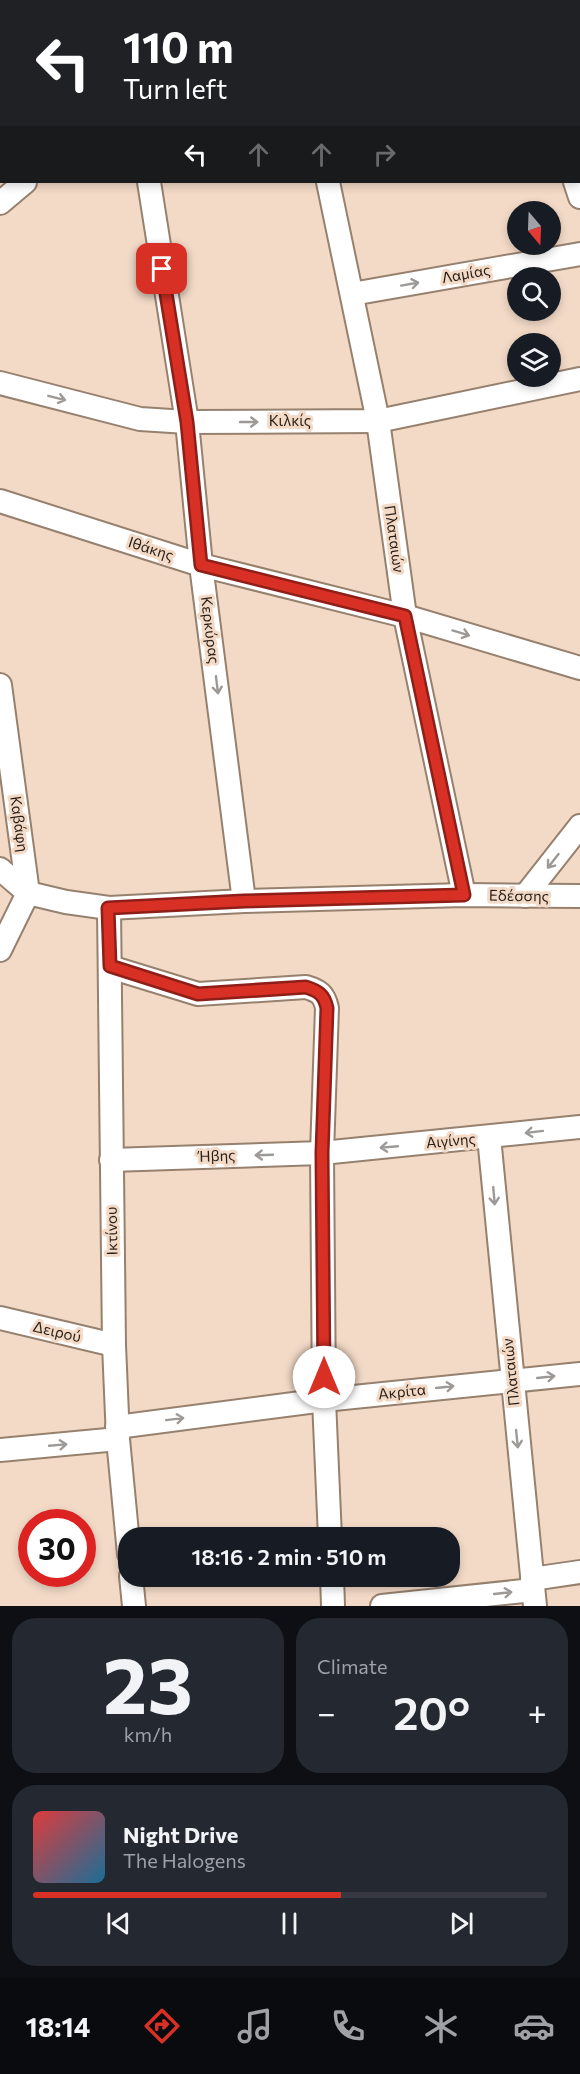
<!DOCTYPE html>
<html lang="en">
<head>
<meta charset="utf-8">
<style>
	body { margin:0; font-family:Commissioner,sans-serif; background:#242831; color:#f1f3f6; height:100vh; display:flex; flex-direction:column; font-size:22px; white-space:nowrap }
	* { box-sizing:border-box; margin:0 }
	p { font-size:20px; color:#9ea1a6 }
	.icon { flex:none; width:33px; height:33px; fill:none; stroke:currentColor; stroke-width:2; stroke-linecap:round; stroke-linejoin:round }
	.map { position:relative; height:1606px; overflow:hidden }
	.side { display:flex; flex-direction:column; gap:12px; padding:12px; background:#0d0f14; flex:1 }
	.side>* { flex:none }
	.top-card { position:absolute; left:0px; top:0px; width:580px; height:183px; box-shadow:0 3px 9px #0003; background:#202124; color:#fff; overflow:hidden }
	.needle { width:39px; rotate:161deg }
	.controls { position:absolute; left:507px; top:201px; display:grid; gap:12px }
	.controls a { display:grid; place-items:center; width:54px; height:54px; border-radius:50%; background:#171b24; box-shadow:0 3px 9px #0003; font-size:30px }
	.speed { position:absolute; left:18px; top:1509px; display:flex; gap:12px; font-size:30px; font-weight:700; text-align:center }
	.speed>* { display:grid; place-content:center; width:78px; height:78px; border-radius:50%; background:#171b24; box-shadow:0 3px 9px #0003; line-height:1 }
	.speed .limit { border:9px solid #d22; background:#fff; color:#111 }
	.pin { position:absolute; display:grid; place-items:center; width:51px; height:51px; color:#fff; margin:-26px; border-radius:12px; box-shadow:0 3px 9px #0006 }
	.me { position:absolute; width:66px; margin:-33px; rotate:0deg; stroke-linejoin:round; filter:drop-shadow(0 0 4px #0008) }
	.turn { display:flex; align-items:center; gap:21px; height:126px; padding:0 24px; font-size:27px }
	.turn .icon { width:78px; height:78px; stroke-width:2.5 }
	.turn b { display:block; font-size:42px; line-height:51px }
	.lanes { display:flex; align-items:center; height:57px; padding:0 24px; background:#0003; justify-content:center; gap:30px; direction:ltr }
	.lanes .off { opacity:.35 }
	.big { font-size:45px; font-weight:600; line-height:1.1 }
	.side .tile { flex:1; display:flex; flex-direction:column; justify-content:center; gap:9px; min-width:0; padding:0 21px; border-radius:24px; background:#242831 }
	.side .dial { align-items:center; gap:0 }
	.dial b { font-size:78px; line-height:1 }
	.song { display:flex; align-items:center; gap:18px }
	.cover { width:72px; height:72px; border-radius:9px; background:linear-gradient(135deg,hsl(0 70% 55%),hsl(200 70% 35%)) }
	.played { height:6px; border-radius:3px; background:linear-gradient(90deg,#d93025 60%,#363941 60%) }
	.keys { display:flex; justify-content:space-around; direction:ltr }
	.heat { display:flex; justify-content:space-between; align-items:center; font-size:33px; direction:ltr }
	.side .tiles { flex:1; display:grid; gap:12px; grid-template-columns:1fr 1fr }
	.tile:last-child { grid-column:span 2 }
	.trip { position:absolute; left:118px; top:1527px; width:342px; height:60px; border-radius:24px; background:#171b24; box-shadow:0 3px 9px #0003; font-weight:600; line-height:60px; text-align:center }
	.menu { display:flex; height:96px; justify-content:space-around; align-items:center; background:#090b0e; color:#9ea1a6 }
	.menu .icon { width:42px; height:42px }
	.menu .on { color:#d93025 }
	.menu b { font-size:27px; color:#f1f3f6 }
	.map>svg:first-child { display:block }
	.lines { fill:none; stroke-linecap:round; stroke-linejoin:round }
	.minor-casing { stroke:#96806e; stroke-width:26 }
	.minor { stroke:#fff; stroke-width:22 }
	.oneway { stroke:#9d9996 }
	.route-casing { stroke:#8d1f18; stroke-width:15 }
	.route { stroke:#d93025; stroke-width:10 }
	.labels { text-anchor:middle; stroke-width:6; stroke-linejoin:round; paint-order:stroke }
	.street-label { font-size:15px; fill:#261d16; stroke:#f3dac7 }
</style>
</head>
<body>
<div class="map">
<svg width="580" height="1606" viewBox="0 0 580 1606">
	<rect width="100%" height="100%" fill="#f3dac7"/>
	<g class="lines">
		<defs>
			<g id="minor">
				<path d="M288,0l1,2"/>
				<path d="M522,0v2"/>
				<path d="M112,2v-2"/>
				<path d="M579,41h1"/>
				<path d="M149,182l38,240 14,143 43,336"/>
				<path d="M328,182l50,239 27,195 59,279"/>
				<path d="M575,182l5,15"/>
				<path d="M0,203l25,-21"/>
				<path d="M352,294l228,-40"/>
				<path d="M0,383l140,36 47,3 191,-1 202,-42"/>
				<path d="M0,501l201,64 204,51 175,52"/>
				<path d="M0,685l28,208"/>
				<path d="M0,869l28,24 38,9 43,6 135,-7 220,-6 116,1"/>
				<path d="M525,896l55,-70"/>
				<path d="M109,908l5,437 4,94 11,115"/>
				<path d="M0,950l28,-57"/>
				<path d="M110,967l88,27 108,-7c13,4 18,7 21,21l-5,145 2,247 6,138"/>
				<path d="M489,1137l46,469"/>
				<path d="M111,1160l211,-7 258,-26"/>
				<path d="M0,1318l114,27"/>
				<path d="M117,1427l207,-27 256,-26"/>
				<path d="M0,1450l118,-11"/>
				<path d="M131,1576l3,30"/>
				<path d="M332,1576l1,30"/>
				<path d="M532,1579l48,-7"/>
				<path d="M382,1606l151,-16"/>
			</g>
		</defs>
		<use href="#minor" class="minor-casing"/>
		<use href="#minor" class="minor"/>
	</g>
	<defs><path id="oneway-shaft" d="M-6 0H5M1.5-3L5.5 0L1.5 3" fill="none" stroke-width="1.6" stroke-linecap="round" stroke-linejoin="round" transform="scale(1.5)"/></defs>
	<g class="oneway">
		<use href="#oneway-shaft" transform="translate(410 284) rotate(-10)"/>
		<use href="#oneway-shaft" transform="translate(57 398) rotate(14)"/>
		<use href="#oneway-shaft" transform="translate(249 422)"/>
		<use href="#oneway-shaft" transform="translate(461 633) rotate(17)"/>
		<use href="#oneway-shaft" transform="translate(217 685) rotate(83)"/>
		<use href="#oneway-shaft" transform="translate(553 861) rotate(128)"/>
		<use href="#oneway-shaft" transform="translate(534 1132) rotate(173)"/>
		<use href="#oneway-shaft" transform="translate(389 1147) rotate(175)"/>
		<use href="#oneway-shaft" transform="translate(264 1155) rotate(178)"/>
		<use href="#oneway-shaft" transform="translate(494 1196) rotate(85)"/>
		<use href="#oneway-shaft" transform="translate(546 1377) rotate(-6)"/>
		<use href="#oneway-shaft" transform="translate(445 1387) rotate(-6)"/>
		<use href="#oneway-shaft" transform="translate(175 1419) rotate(-7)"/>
		<use href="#oneway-shaft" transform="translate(517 1439) rotate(84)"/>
		<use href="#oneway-shaft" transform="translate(58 1445) rotate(-5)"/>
		<use href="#oneway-shaft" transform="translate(503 1593) rotate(-6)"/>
	</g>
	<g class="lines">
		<defs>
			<path id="route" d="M162,269l25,153 14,143 204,51 59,279 -220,6 -136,7 2,58 88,28 108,-7c12,4 18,7 21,21l-5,145 2,224"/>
		</defs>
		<use href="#route" class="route-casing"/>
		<use href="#route" class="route"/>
	</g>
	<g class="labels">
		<g class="street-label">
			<text transform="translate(466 274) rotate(-10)" y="5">Λαμίας</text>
			<text x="290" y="426">Κιλκίς</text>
			<text transform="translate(394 539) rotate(82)" y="5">Πλαταιών</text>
			<text transform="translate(151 549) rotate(18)" y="5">Ιθάκης</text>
			<text transform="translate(210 630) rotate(83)" y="5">Κερκύρας</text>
			<text transform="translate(19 824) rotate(82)" y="5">Καβάφη</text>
			<text transform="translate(519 896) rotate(1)" y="5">Εδέσσης</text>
			<text transform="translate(451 1141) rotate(-5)" y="5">Αιγίνης</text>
			<text transform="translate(217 1156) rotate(-2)" y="5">Ήβης</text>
			<text transform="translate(112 1231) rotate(-91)" y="5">Ικτίνου</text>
			<text transform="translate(57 1332) rotate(13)" y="5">Δειρού</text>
			<text transform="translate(511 1372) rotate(-96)" y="5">Πλαταιών</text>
			<text transform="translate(402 1392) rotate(-6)" y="5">Ακρίτα</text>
		</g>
	</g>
</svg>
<div class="controls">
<a><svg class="needle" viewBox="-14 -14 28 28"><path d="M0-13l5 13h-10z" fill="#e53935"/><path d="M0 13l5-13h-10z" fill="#9ea1a6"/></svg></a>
<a><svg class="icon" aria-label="search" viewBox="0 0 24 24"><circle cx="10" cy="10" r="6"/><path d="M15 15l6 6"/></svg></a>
<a><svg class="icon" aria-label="layers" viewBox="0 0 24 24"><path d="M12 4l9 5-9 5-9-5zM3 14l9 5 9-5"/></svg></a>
</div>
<div class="speed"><div class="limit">30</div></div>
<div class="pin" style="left:162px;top:269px;background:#d93025"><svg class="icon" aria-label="arrive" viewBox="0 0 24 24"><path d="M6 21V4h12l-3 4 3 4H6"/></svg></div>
<svg class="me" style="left:324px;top:1377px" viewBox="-20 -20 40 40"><circle r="19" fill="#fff"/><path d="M0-13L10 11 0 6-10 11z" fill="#d93025"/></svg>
<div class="trip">18:16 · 2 min · 510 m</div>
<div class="top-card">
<div class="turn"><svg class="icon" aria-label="left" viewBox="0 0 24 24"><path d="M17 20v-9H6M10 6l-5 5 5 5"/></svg><div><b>110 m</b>Turn left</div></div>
<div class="lanes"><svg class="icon" aria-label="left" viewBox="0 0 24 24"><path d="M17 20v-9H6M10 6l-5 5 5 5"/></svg><svg class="icon off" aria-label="ahead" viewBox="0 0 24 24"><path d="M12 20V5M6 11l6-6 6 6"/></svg><svg class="icon off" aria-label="ahead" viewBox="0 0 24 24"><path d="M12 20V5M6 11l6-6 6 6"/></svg><svg class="icon off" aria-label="right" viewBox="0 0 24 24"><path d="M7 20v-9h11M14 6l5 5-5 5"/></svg></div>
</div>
</div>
<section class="side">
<div class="tiles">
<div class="tile dial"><b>23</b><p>km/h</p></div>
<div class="tile"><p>Climate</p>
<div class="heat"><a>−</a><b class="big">20°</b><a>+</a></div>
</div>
<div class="tile">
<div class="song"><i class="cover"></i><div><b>Night Drive</b><p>The Halogens</p></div></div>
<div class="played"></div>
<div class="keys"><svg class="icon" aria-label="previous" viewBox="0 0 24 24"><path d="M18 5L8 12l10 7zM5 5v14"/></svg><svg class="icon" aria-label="pause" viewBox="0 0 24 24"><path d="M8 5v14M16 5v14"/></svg><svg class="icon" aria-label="next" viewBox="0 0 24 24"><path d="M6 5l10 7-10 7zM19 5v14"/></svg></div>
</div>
</div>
</section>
<nav class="menu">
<b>18:14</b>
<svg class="icon on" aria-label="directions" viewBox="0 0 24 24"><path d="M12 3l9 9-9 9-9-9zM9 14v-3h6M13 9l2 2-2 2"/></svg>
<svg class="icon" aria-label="music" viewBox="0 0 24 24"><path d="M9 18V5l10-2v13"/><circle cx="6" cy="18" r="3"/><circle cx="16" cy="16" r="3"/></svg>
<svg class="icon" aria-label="phone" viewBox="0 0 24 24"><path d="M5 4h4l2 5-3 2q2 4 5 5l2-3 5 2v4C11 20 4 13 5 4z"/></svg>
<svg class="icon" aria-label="climate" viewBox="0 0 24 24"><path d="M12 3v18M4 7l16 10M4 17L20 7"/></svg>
<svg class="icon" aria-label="car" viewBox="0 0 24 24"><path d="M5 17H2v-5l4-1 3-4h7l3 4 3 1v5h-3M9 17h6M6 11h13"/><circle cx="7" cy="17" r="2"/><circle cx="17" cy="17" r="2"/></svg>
</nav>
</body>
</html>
